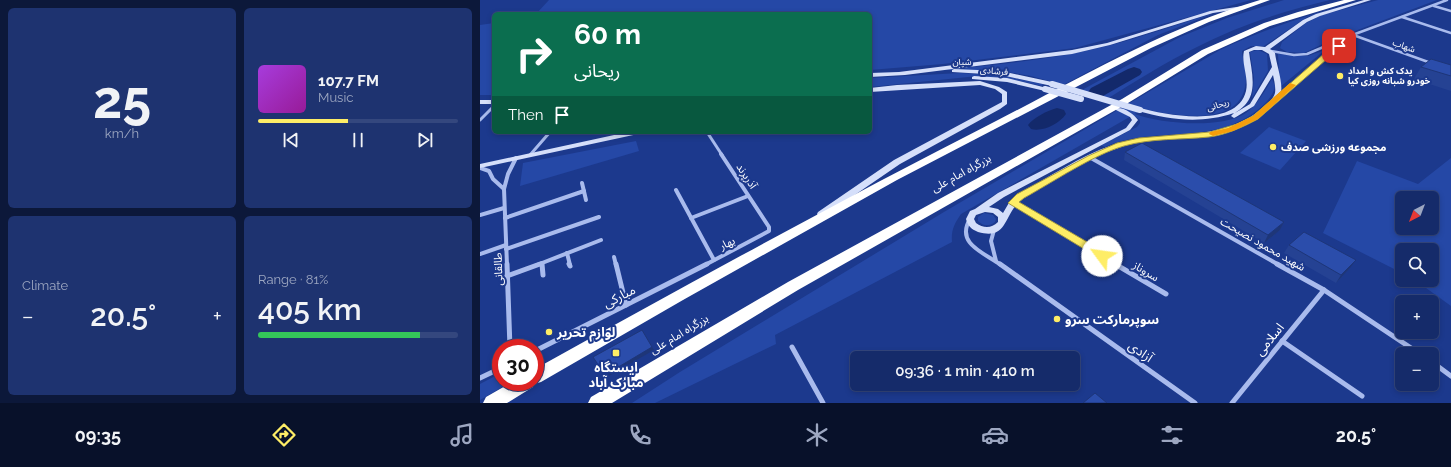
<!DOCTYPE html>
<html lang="en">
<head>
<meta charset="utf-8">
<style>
	body { margin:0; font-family:Raleway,"Noto Sans Arabic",sans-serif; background:#1e3370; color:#f1f3f6; height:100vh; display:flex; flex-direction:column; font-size:15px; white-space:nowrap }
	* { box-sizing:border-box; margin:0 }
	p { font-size:13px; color:#9da7c1 }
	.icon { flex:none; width:22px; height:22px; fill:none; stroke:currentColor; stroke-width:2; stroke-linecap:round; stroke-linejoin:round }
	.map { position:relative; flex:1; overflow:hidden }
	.details { display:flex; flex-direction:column; gap:8px; padding:8px; background:#0c183a; width:480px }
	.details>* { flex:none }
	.hud { position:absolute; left:12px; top:12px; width:380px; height:122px; border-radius:6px; box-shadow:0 2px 6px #0003,0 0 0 1px #34477e; background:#0b6e4f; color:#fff; overflow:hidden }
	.needle { width:26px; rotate:222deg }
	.fabs { position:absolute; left:915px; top:191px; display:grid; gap:8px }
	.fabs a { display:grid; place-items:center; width:44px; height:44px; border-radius:6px; background:#152b6a; box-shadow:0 2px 6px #0003,0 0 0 1px #34477e; font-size:20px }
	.speed { position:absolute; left:12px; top:339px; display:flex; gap:8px; font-size:20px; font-weight:700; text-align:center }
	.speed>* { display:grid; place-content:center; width:52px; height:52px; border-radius:50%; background:#152b6a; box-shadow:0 2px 6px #0003,0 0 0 1px #34477e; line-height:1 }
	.speed .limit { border:6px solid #d22; background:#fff; color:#111 }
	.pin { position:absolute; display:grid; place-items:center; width:34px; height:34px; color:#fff; margin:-17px; border-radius:8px; box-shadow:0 2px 6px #0006 }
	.me { position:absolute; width:44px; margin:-22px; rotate:301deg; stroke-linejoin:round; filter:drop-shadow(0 0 3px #0008) }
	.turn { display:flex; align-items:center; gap:14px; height:84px; padding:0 16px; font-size:18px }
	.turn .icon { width:52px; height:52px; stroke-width:2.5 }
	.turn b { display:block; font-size:28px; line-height:34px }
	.then { display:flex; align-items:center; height:38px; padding:0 16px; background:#0003; gap:8px; font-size:15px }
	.big { font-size:30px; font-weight:600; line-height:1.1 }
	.details .tile { flex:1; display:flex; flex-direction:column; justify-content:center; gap:6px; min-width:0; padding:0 14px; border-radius:6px; background:#1e3370 }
	.details .dial { align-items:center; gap:0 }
	.dial b { font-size:52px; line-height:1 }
	.song { display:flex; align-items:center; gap:12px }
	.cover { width:48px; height:48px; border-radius:6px; background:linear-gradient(135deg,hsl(280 70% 55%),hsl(300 70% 35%)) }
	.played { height:4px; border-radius:2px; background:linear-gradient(90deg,#feed66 45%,#34477e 45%) }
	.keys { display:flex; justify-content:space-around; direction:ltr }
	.heat { display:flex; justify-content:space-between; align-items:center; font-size:22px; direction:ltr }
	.charge { height:6px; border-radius:3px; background:linear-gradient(90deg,#34c759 81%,#34477e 0) }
	.details .tiles { flex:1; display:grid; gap:8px; grid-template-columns:repeat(2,1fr) }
	.trip { position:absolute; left:370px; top:351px; width:230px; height:40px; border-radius:6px; background:#152b6a; box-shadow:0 2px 6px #0003,0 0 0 1px #34477e; font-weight:600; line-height:40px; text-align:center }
	.menu { display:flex; height:64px; justify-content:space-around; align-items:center; background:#08112a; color:#9da7c1 }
	.menu .icon { width:28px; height:28px }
	.menu .active { color:#feed66 }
	.menu b { font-size:18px; color:#f1f3f6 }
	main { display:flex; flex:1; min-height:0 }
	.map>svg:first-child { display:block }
	.green { fill:#2548a6; fill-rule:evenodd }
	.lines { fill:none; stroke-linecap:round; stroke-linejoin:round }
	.river { fill:#13296b; fill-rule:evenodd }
	.street-far3 { stroke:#a9bbed; stroke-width:2.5 }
	.street-far2 { stroke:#a9bbed; stroke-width:3 }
	.street-far1 { stroke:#a9bbed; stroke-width:4 }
	.street { stroke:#a9bbed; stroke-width:5 }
	.secondary { fill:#d5dffa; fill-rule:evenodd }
	.highway { fill:#fff; fill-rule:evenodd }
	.secondary-bridge { stroke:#d5dffa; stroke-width:6 }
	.wall { fill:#254293 }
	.shaded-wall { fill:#1e3678 }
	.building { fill:#2b4dab; stroke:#1e3678 }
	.route { fill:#feed66; stroke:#a59a42 }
	.slow { fill:#f59e0b }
	.poi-dot { fill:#feed66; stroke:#1c398d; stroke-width:1.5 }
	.labels { text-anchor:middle; stroke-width:4; stroke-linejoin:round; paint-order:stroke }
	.far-street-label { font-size:9px; fill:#fff; stroke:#1c398d }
	.far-poi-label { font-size:9px; font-weight:bold; fill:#fff; stroke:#1c398d; text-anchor:start }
	.poi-label { font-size:11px; font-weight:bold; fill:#fff; stroke:#1c398d; text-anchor:start }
	.street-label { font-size:11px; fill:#fff; stroke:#1c398d }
	.near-street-label { font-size:13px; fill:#fff; stroke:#1c398d }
	.near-poi-label { font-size:13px; font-weight:bold; fill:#fff; stroke:#1c398d; text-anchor:start }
</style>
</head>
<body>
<main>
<section class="details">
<div class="tiles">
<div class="tile dial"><b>25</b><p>km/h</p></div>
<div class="tile">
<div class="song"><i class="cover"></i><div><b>107.7 FM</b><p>Music</p></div></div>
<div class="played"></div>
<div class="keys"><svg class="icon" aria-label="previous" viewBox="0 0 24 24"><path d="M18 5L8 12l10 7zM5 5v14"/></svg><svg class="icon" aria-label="pause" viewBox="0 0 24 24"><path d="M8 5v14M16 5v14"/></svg><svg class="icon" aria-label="next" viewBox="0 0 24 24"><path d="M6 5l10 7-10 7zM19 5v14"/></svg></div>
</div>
<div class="tile"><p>Climate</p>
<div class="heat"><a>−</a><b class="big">20.5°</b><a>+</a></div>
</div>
<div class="tile"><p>Range · 81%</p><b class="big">405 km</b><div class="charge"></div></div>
</div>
</section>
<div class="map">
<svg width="971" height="403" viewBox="0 0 971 403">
	<rect width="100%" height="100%" fill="#1c398d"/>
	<g class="green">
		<path d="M69,0h702l-176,48 -132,16 -73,6v-56h-334z"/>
		<path d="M804,0h46c-46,11 -93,26 -135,48 -31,15 -59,33 -88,51l-27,-8 100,-54 47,-19z"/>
		<path d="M898,0h59l-106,40 -27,13 -17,-1 -7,-4 2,-6 24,-19 16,-8z"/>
		<path d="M878,2l-51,15 -43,29h-13l-9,5v3c22,75 -53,65 -99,55l-8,5c26,10 87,15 111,-1 11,-8 19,-22 26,-34l3,7c-2,11 -11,19 -20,26 -46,34 -101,13 -150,35l-4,-2 36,-18 3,-4v-3l-7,-5 -172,99c-7,10 -10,17 -9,28l-177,93 1,9 -121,59h-23l48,-31 264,-160 276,-162c45,-21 90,-36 138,-48z"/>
		<path d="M735,13l-57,22 -95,50 -32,-9 -36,-6h-53c57,-5 114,-11 169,-25 35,-9 69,-22 104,-32z"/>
		<path d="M14,23v72h-14v-70z"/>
		<path d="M778,50l9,4 1,17 -16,27 2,-20 -4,-26z"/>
		<path d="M845,50l-45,37 -2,-33 30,2z"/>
		<path d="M480,73l44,3 39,8 -1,2 -36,-8 -28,-2 -108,11v-9z"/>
		<path d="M789,127l37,14 -26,29 -40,-17z"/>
		<path d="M156,141l3,10 -119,35 3,-23z"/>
		<path d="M971,158v148l-36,-26h17v-30h-30v23l-79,-40 34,-72 61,23zM922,198h30v30h-30z"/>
		<path d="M504,213l9,2 3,4 -1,3c-6,5 -12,4 -17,-1v-4z"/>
		<path d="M21,373v9h10l-31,18v-16z"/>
	</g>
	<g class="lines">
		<g class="river">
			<path d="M654,67l6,2 2,3 -2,3 -37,21 -6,1 -6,-1 -3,-4 3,-4 37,-19z"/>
			<path d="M577,108l7,2 2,4c-7,10 -23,18 -35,15l-3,-4c6,-8 19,-14 29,-17z"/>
		</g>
		<g class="street-far3">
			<path d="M954,6l17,5"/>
			<path d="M922,17l49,16"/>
			<path d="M873,35l78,28"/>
			<path d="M791,51l23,4 13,-1 40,-17 100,-37"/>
			<path d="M831,69l17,-15 24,-15 1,-4"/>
		</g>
		<g class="street-far2">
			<path d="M797,98l35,-30"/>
			<path d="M0,120l14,-14"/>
			<path d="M227,132l15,23"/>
			<path d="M50,155l20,-23"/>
		</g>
		<g class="street-far1">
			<path d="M611,158l188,107"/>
			<path d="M0,168l9,3 4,8 11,10 4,-15 8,-16"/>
			<path d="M102,183l4,17"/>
			<path d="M24,189l3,76"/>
			<path d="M196,190l38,70"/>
			<path d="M533,203l103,62"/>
			<path d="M0,215l24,-7"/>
			<path d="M25,218l79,-27"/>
			<path d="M211,218l57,-22"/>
			<path d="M490,219c-15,25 15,34 31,46"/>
			<path d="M514,230l-3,11 5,20"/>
			<path d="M26,249l93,-32"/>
			<path d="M87,253l3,12"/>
			<path d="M0,254l26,-9"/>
			<path d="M134,257l2,8"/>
			<path d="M62,263v2"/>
			<path d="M57,265l64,-25"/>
			<path d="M225,265l64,-34v-4l-48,-73"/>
		</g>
		<g class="street">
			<path d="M27,264l3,84"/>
			<path d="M62,264l1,11"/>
			<path d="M89,264l1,2"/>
			<path d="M136,264l10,41"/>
			<path d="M520,264l195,139"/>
			<path d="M635,264l51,30"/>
			<path d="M797,264l47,26 96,64"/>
			<path d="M27,276l33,-12"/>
			<path d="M802,341l80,55"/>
			<path d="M312,347l31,56"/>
			<path d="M55,351l172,-87"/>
			<path d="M952,362l19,14"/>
			<path d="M0,378l21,-10"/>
			<path d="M752,403l92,-113"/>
		</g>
		<g class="secondary">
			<path d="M884,0h7l-51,16 -13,6 -37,27 5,4c1,10 8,29 6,39 -2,8 -11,17 -17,21 -44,35 -89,18 -137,32 -37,11 -70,34 -103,53 -3,2 -5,4 -7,6 -13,14 -11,36 -39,28 -7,-3 -10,-6 -12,-13l4,-8 5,-2 23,-16 128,-65 6,-8 -2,-3 -14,-7v-2c8,-1 18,6 22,12l-8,10 -126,67 -15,10 9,2 5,4 7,-12 8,-7c31,-16 61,-38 95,-49 49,-16 103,-1 146,-34 6,-4 14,-11 16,-18 1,-6 -1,-13 -2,-18l-19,31 -18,11 -2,1 -3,-2 3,-3c-33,11 -64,7 -96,-2l-1,-1 3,-2c26,7 97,21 106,-17 3,-13 -5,-28 -2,-40l12,-5 9,1 38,-27 13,-6zM774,50h8l7,4 3,13 -22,37 -15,9c3,-2 7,-5 10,-8 13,-14 6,-36 4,-53zM505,212l8,1 5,4v5c-7,7 -15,6 -22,1l-2,-4 2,-4z"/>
			<path d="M763,6h2v2l-32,5 -103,32 -38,9 -167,21 -35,2v-4l29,-1 173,-22 35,-7 103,-32z"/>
			<path d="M474,69l47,2 51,11 3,2 -3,2 -51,-11 -49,-3v-2z"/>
			<path d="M494,76l33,2 40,10 1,1 -3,2 -38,-9 -35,-3v-2z"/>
			<path d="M500,81l19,6 8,5v12l-7,5 -100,55 -76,52h-6l-1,-2 1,-2 76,-52 108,-58v-8l-7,-5 -15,-4 -110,7v-4l27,-3z"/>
			<rect x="0" y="100" width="14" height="4"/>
			<path d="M148,132h13l-3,2 -158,34v-4z"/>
		</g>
		<g class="highway">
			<path d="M780,0h10l-61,22 -58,26 -254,132 -214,120 -142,82 -7,2 -1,3 -26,16h-24l3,-6 26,-15h23v-13c153,-85 306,-169 461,-248 86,-44 171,-94 264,-121z"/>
			<path d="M864,0h12l-86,26 -62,28 -80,49 -330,187 -186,113h-24l3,-6 197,-115 334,-183 80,-49 62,-27 34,-11z"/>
		</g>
		<g class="secondary-bridge">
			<path d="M572,84l88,26"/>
			<path d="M565,89l36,10"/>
		</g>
	</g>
	<g class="wall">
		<path d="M971,65v26l-37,-12 7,-12z"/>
		<path d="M645,152l159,70 -4,8 -16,13 -140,-83z"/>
		<path d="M809,245l61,23 -14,15 -52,-30z"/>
	</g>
	<g class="shaded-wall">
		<path d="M804,222l-4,8 -16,13 4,-8z"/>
		<path d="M876,260l-6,8 -14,15 5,-8z"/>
		<path d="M172,347l2,3 -47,27 -2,-2z"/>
	</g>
	<g class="building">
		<path d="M951,59l20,6v11l-30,-9z"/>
		<path d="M662,143l142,79 -16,13 -143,-83z"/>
		<path d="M824,232l52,28 -15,15 -52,-30z"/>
		<path d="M162,330l10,17 -47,28 -12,-18z"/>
		<path d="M615,393l12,10h-24z"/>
	</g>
	<path class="route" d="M857,44l5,2 -84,73c-15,8 -32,16 -49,18 -28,3 -57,1 -85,9 -31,9 -71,36 -100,52l-5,4 87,51 1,3 -1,2h-7l-91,-55 9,-9 71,-38 29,-13 22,-5 71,-6 27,-8 16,-8 73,-64z"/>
	<path class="slow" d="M810,83l6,2 -38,34 -25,12 -20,5 -4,-2 1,-2 18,-4 25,-12z"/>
	<g class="poi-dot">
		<circle cx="860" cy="76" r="4"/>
		<circle cx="793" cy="147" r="4"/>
		<circle cx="577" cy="319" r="4"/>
		<circle cx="69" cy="332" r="4"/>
		<rect x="132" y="349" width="8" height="8" rx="2"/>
	</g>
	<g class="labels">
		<g class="far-street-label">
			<text transform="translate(924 46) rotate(20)" y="3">شهاب</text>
			<text x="482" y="65">شیان</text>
			<text transform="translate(514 71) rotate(5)" y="3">فرشادی</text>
			<text transform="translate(738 105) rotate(-16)" y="3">ریحانی</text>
		</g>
		<g class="far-poi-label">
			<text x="868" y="74">یدک کش و امداد<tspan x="868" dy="10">خودرو شبانه روزی کیا</tspan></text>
		</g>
		<g class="poi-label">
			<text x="801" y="151">مجموعه ورزشی صدف</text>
		</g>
		<g class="street-label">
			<text transform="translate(481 173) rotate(-29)" y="4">بزرگراه امام علی</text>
			<text transform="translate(267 176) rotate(57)" y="4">آذرپرند</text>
			<text transform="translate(247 243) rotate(-26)" y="4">بهار</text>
			<text transform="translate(783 244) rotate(30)" y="4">شهید محمود نصیحت</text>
			<text transform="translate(18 269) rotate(-92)" y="4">طالقانی</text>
			<text transform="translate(666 271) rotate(31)" y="4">سروناز</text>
			<text transform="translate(199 334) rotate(-31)" y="4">بزرگراه امام علی</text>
		</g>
		<g class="near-street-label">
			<text transform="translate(139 296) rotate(-27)" y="5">مبارکی</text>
			<text transform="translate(789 339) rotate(-51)" y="5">اسلامی</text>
			<text transform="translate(661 351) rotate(35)" y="5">آزادی</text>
		</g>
		<g class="near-poi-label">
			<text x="585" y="324">سوپرمارکت سرو</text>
			<text x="77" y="337">لوازم تحریر</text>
			<text x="136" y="372" text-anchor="middle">ایستگاه<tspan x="136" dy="15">مبارک آباد</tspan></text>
		</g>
	</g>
</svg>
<div class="fabs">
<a><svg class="needle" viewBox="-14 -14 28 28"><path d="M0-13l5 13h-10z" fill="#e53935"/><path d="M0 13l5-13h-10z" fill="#9da7c1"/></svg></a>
<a><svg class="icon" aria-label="search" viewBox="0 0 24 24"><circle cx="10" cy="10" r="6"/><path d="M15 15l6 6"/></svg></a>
<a>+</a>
<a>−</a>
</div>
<div class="speed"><div class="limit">30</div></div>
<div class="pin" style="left:859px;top:46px;background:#d93025"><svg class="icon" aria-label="arrive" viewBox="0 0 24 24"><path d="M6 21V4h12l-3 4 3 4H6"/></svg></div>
<svg class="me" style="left:622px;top:256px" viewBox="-20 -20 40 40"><circle r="19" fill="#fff"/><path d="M0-13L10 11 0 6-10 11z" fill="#feed66"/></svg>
<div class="trip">09:36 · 1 min · 410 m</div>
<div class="hud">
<div class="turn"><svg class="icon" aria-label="right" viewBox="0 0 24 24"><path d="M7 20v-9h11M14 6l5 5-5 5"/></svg><div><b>60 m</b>ریحانی</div></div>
<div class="then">Then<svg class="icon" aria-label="arrive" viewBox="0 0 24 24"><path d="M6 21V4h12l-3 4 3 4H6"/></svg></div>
</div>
</div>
</main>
<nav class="menu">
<b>09:35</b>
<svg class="icon active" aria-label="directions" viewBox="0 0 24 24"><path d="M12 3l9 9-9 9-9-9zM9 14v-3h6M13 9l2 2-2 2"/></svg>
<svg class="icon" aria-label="music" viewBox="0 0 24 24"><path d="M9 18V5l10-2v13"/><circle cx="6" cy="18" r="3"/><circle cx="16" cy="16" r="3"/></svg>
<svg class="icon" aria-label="phone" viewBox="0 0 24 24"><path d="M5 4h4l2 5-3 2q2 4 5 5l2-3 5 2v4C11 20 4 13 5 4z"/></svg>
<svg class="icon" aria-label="climate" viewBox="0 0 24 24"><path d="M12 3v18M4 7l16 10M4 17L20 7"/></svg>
<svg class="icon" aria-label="car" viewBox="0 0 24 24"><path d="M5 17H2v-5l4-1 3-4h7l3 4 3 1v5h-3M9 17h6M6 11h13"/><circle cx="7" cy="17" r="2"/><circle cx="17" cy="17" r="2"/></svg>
<svg class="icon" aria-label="filters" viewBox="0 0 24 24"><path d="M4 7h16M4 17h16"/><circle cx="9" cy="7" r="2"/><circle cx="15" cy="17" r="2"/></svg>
<b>20.5°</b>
</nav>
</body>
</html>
